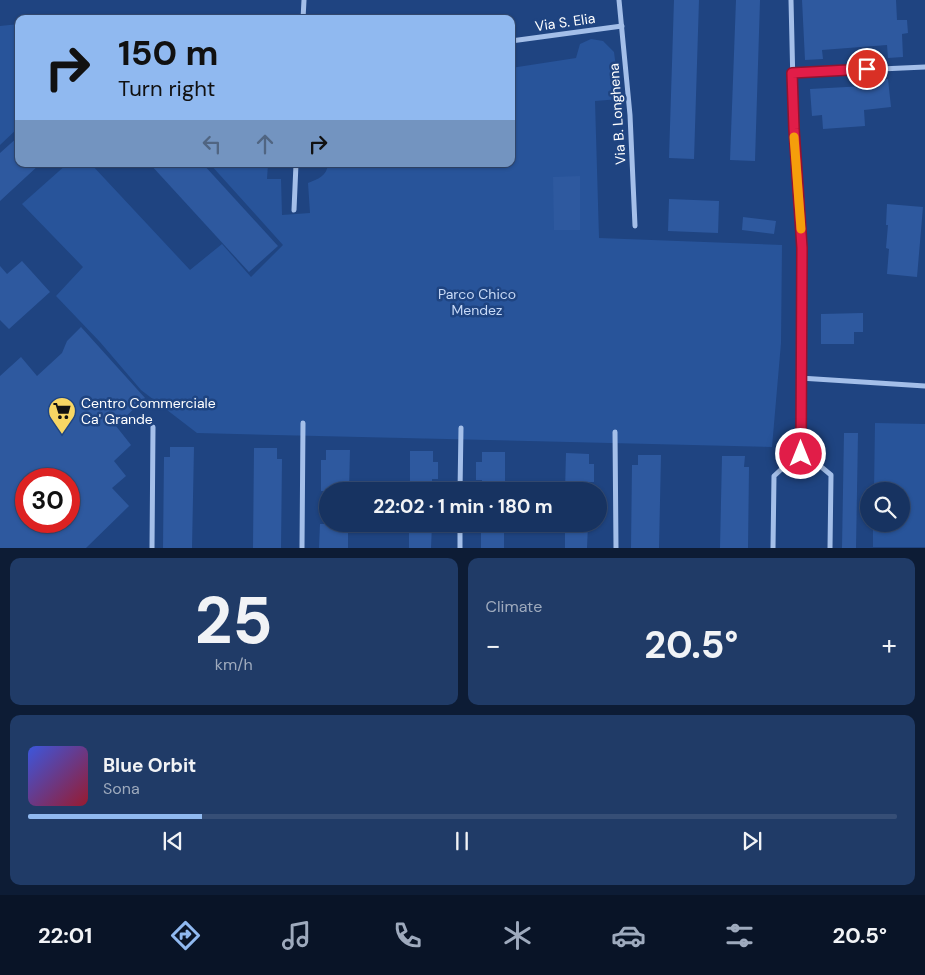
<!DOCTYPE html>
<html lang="en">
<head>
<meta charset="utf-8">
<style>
	body { margin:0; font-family:"DM Sans",sans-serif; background:#203b67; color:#f1f3f6; height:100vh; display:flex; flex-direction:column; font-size:19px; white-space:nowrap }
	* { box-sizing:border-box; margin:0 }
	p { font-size:16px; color:#9eaabd }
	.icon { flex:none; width:28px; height:28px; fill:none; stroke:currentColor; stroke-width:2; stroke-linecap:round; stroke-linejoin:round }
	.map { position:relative; height:548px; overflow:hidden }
	.drawer { display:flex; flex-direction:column; gap:10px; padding:10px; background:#0d1c35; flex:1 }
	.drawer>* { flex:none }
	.banner { position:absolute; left:15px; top:15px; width:500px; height:152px; border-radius:10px; box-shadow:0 1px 4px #0004,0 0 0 1px #364e76; background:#90b9f0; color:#111; overflow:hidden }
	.buttons { position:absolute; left:860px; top:482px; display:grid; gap:10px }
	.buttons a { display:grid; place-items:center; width:50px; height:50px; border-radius:50%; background:#173361; box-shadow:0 1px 4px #0004,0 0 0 1px #364e76; font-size:25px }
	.speed { position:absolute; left:15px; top:468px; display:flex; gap:10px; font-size:25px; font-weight:700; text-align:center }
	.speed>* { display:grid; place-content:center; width:65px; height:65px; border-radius:50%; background:#173361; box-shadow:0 1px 4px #0004,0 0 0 1px #364e76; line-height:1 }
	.speed .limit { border:8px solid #d22; background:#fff; color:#111 }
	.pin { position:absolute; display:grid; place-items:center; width:42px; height:42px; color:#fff; margin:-21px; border:2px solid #fff; border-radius:50%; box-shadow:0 1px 5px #0007 }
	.me { position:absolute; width:55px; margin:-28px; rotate:0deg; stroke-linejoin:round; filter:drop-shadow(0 0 4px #0008) }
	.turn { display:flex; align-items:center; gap:18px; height:105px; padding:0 20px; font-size:22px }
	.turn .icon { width:65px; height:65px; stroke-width:2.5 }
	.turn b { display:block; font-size:35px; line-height:42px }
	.lanes { display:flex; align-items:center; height:48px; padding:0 20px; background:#0003; justify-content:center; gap:25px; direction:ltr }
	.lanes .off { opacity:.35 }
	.big { font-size:38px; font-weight:700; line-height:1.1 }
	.drawer .widget { flex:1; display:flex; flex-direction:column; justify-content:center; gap:8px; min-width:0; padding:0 18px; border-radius:10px; background:#203b67 }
	.drawer .dial { align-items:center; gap:0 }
	.dial b { font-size:65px; line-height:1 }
	.song { display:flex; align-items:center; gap:15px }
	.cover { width:60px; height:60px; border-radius:8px; background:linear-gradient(135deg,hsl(230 70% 55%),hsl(350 70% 35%)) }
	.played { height:5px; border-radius:2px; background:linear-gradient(90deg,#90b9f0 20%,#364e76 20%) }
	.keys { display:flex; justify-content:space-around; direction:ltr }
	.heat { display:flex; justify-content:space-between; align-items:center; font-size:28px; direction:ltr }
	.drawer .tiles { flex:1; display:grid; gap:10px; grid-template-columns:1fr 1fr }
	.widget:last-child { grid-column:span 2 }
	.trip { position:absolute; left:319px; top:482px; width:288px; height:50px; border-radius:25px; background:#173361; box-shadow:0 1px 4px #0004,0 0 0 1px #364e76; font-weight:700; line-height:50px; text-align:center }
	.menu { display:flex; height:80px; justify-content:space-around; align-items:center; background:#091427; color:#9eaabd }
	.menu .icon { width:35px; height:35px }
	.menu .active { color:#90b9f0 }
	.menu b { font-size:22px; color:#f1f3f6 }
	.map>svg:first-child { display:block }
	.green { fill:#28549a }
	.building { fill:#2e599f; fill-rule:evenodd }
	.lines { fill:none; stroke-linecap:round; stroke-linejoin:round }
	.street { stroke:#a4bfe9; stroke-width:5 }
	.route-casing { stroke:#92132f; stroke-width:12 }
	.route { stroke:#e11d48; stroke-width:9 }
	.slow { stroke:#f59e0b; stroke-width:9 }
	.labels { text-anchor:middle; stroke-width:5; stroke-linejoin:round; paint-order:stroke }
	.street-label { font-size:14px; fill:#fff; stroke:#1f4481 }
	.park-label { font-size:14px; fill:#c8daf7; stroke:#1f4481 }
	.poi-label { font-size:14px; fill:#fff; stroke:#1f4481; text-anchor:start }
</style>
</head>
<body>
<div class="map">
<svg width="925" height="548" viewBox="0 0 925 548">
	<rect width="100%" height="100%" fill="#1f4481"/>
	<g class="green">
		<path d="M19,24v103l-19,18v-119z"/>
		<path d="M591,39l12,2 11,11 6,47 -25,2 4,137 183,7 -1,98 -9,104 -575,-14 -56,-43 -41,-48 -44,-46 27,-29 -61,-63 45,-40h24l99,106 32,-26 29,33 32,-32 -73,-81h58l-1,15h14l1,36 28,-2 -2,-30c10,-4 19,-7 20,-19h183v-96l65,-10 4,-14z"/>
		<path d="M875,423l50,1v123h-52v-23h28v-33h-27z"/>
	</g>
	<g class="building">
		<path d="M674,0h25l-5,159 -25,-1z"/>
		<path d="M736,0h24l-5,161 -25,-1z"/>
		<path d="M802,0h94l1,20h10l1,13 -6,1 1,23 -15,1 -1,-13 -65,5 1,9 -18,1z"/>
		<path d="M888,79l3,28 -27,3 1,16 -42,3 -1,-14 -10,1 -2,-27 55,-3 -1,-5z"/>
		<path d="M19,136v28h21l-40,37v-48z"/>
		<path d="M150,164h53l75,82 -29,26z"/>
		<path d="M580,176v54h-26l-1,-53z"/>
		<path d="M669,199l50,2 -1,32 -50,-2z"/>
		<path d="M887,204l36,3 -6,70 -30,-3 2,-25 -3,-1 2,-23h-2z"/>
		<path d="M743,217l33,4 -2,13 -32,-4z"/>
		<path d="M22,261l28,31 -41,37 -9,-9v-54l7,8z"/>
		<path d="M863,313v19h-9v12h-33v-30z"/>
		<path d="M81,327l64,71 -29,28 15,19 -17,16 12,15 -14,12 17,18 -43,42h-86v-172l21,-19 16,19 25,-23 5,-12zM26,479h43v42h-43z"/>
		<path d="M844,433h14l-2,115h-14z"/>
		<path d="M170,447h24l-2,101h-29l1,-91h6z"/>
		<path d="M254,448h23v11h5l-1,89h-28z"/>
		<path d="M326,450h24l-1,41h-28v-31h5z"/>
		<path d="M410,451h23v11h5v17h-6v12h-22z"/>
		<path d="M482,452h23v39h-23v-11h-6v-18h6z"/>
		<path d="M566,453l23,1v10h5v18h-6v9h-23z"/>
		<path d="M638,455h23l-2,93h-28l1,-83h6z"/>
		<path d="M722,456h23l-1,11h5l-1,81h-28z"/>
		<path d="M320,524h28v24h-29z"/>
		<path d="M409,524h23l-1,24h-22z"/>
		<rect x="481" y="524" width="23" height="24"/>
		<path d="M565,524h23l-1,24h-22z"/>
	</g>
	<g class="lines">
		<g class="street">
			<path d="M619,0l11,115 5,111"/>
			<path d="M791,0l3,129 8,119 -1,217"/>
			<path d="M303,19l1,-19"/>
			<path d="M511,41l111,-15"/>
			<path d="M792,73l133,-6"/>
			<path d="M294,210l2,-46"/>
			<path d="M800,378l125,8"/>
			<path d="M615,432l1,116"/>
			<path d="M460,491l1,-63"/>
			<path d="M152,548l1,-121"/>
			<path d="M302,548l1,-125"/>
			<path d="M460,548v-24"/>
			<path d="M773,548l1,-72 12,-11h33l12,10 -1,73"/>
		</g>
	</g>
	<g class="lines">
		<defs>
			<path id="route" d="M801,454l1,-206 -8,-119 -2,-56 75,-4"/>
		</defs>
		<use href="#route" class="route-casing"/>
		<use href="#route" class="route"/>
		<path class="slow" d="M794,137l7,92"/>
	</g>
	<defs>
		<symbol id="supermarket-pin" viewBox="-11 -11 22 30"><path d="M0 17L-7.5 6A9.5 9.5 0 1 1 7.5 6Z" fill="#f7d664" stroke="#1f4481"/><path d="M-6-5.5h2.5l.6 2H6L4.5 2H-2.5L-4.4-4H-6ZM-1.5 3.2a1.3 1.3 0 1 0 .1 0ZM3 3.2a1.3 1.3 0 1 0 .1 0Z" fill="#111"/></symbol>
	</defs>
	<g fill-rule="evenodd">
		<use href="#supermarket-pin" x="46" y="395" width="32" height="43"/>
	</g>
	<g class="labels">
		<g class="street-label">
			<text transform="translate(565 22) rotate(-8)" y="5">Via S. Elia</text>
			<text transform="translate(617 114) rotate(-94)" y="5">Via B. Longhena</text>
		</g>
		<g class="park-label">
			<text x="477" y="299">Parco Chico<tspan x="477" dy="16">Mendez</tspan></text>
		</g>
		<g class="poi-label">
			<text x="81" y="408">Centro Commerciale<tspan x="81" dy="16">Ca' Grande</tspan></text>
		</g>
	</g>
</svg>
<div class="buttons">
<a><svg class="icon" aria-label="search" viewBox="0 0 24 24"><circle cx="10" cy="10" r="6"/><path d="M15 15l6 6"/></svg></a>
</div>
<div class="speed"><div class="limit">30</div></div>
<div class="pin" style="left:867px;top:69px;background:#d93025"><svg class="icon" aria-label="arrive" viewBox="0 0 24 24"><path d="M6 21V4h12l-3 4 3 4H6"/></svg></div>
<svg class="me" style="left:801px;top:454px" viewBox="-20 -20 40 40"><circle r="17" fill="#e11d48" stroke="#fff" stroke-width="3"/><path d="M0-11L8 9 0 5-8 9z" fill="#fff"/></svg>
<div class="trip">22:02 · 1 min · 180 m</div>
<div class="banner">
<div class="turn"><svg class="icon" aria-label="right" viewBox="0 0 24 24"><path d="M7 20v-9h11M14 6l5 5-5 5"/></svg><div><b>150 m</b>Turn right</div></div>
<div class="lanes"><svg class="icon off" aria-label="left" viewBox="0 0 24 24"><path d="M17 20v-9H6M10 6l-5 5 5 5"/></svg><svg class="icon off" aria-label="ahead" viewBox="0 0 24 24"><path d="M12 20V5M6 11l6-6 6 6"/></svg><svg class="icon" aria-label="right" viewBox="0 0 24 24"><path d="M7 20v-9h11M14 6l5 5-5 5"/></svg></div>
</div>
</div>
<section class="drawer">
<div class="tiles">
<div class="widget dial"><b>25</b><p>km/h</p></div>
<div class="widget"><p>Climate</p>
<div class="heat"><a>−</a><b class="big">20.5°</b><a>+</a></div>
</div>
<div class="widget">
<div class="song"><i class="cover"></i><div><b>Blue Orbit</b><p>Sona</p></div></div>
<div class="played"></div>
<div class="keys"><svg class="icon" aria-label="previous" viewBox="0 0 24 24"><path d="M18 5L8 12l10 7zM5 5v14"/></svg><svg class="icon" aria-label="pause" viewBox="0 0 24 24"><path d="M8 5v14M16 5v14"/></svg><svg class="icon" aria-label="next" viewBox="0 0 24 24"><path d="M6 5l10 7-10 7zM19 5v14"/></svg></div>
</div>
</div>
</section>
<nav class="menu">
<b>22:01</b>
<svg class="icon active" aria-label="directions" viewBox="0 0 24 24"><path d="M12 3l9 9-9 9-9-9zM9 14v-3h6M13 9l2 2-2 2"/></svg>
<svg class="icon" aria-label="music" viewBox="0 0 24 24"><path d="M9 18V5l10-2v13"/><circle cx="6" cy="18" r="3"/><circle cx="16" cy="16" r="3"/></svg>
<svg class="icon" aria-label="phone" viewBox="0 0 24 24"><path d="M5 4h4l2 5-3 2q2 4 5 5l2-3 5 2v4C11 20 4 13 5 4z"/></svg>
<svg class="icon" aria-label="climate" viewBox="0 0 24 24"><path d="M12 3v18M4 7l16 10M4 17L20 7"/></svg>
<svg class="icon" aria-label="car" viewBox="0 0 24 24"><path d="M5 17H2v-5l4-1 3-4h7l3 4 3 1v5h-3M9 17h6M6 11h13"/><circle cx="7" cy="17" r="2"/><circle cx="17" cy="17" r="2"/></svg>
<svg class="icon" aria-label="filters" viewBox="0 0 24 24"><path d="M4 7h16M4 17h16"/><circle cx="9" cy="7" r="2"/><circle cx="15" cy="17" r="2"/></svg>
<b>20.5°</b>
</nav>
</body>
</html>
